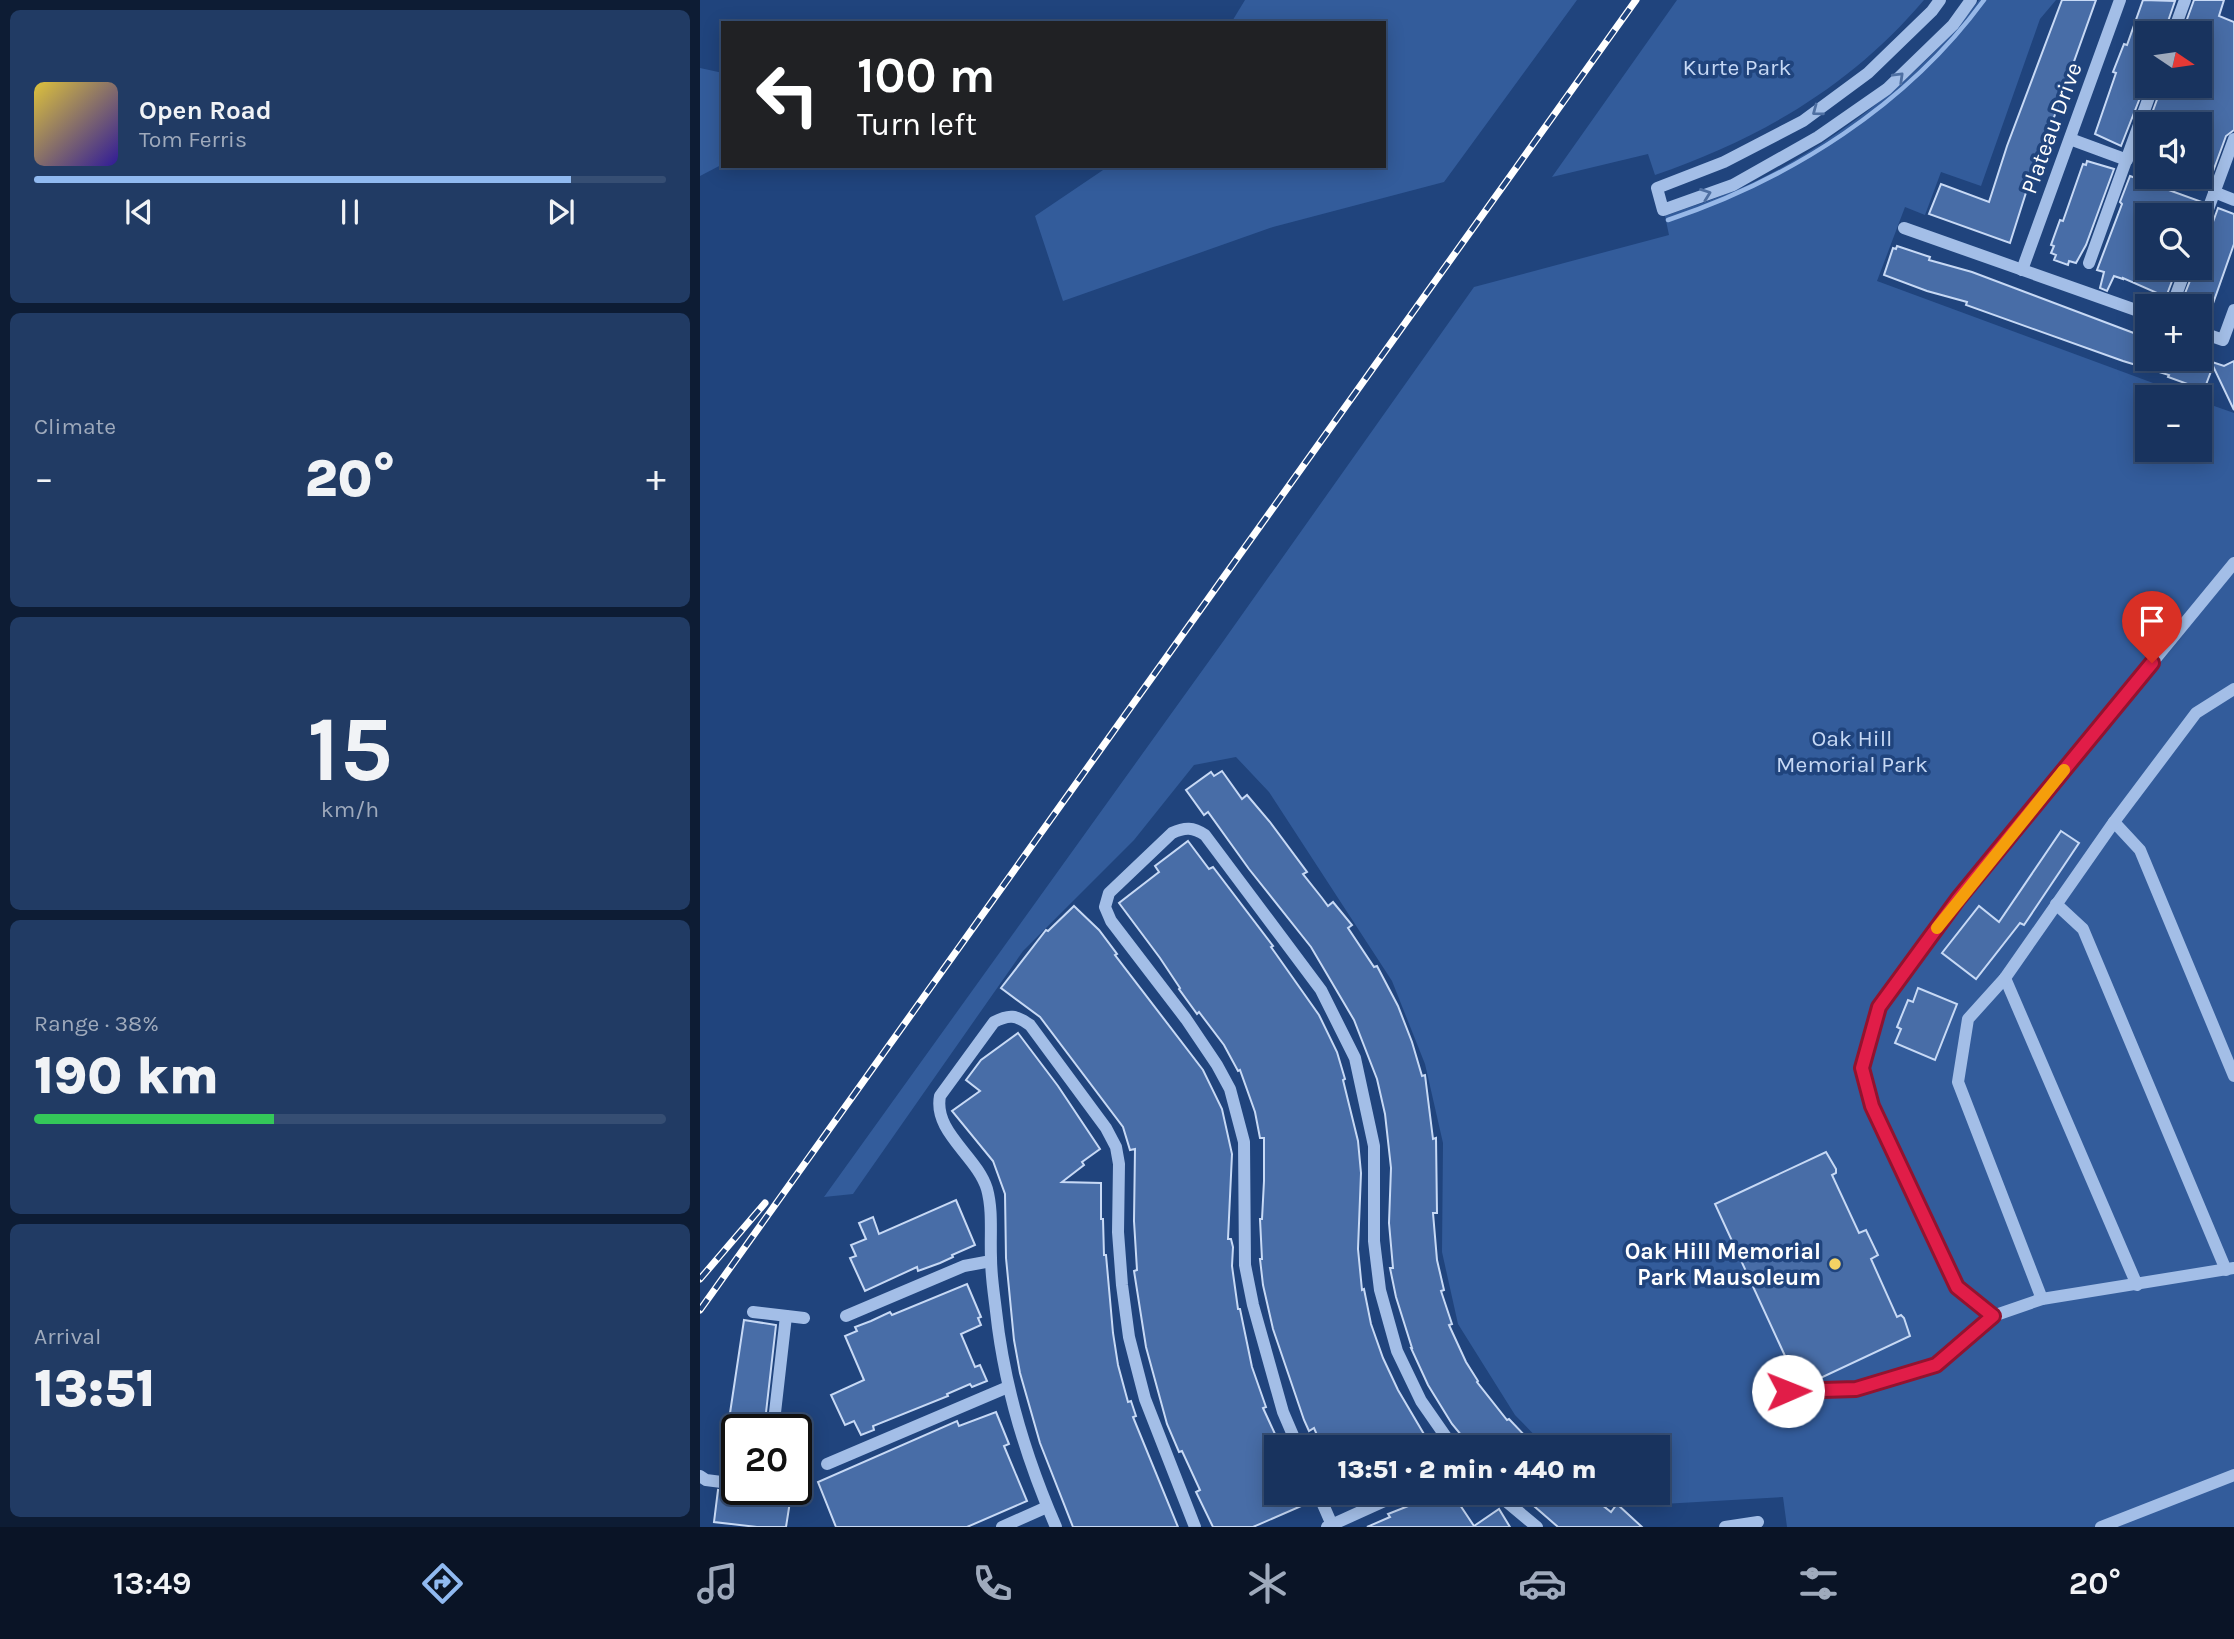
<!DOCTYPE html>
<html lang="en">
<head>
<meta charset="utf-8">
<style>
	body { margin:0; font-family:Karla,sans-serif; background:#213b64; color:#f1f3f6; height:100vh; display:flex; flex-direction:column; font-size:26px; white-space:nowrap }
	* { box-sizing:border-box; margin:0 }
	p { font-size:23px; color:#9faabc }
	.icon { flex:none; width:38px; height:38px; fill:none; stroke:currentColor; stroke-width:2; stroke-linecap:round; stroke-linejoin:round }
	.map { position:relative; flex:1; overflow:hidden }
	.side { display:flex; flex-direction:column; gap:10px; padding:10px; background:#0d1c34; width:700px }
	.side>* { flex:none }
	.hud { position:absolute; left:21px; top:21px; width:665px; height:147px; border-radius:0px; box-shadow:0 4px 18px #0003,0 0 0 2px #364e73; background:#202124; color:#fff; overflow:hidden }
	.needle { width:46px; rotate:103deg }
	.fabs { position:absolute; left:1435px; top:21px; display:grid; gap:14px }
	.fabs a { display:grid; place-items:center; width:77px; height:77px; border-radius:0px; background:#18335e; box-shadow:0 4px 18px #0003,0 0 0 2px #364e73; font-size:35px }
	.speed { position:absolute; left:21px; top:1414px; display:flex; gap:14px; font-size:35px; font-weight:700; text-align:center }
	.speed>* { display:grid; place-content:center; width:91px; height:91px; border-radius:50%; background:#18335e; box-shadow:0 4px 18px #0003,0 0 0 2px #364e73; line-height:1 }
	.speed .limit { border:4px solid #111; border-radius:10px; background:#fff; color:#111 }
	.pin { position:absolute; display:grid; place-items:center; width:60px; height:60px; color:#fff; margin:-72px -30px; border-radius:50% 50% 50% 0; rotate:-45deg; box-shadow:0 0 7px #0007 }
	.pin .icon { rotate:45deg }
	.me { position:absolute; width:77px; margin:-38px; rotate:89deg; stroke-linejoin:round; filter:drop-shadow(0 0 5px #0008) }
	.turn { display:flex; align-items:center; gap:24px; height:147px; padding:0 21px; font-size:32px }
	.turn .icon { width:91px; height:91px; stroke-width:2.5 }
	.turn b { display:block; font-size:49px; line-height:60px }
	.big { font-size:52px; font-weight:800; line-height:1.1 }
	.side .widget { flex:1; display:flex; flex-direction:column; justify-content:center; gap:10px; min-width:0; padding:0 24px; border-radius:10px; background:#213b64 }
	.side .dial { align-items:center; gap:0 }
	.dial b { font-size:91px; line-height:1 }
	.song { display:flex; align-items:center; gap:21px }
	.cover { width:84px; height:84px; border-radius:10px; background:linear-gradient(135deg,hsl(50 70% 55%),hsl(250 70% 35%)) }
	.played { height:7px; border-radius:4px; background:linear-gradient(90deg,#90b9f0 85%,#364e73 85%) }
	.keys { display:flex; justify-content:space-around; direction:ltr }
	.heat { display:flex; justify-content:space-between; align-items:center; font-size:38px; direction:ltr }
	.charge { height:10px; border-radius:5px; background:linear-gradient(90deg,#34c759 38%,#364e73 0) }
	.trip { position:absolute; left:564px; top:1435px; width:406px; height:70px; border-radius:0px; background:#18335e; box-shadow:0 4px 18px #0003,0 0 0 2px #364e73; font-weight:800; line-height:70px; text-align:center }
	.tab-bar { display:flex; height:112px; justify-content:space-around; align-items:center; background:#0a1426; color:#9faabc }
	.tab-bar .icon { width:49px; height:49px }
	.tab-bar .current { color:#90b9f0 }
	.tab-bar b { font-size:32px; color:#f1f3f6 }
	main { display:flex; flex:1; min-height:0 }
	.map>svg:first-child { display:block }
	.green { fill:#335c9b }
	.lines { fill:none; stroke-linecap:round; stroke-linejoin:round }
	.stream { stroke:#97b8e8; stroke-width:4.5 }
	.building { fill:#486da7; stroke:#c7d9f5; stroke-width:2 }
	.minor { stroke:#a3bee7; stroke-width:12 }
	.rail-casing { stroke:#fff; stroke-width:7 }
	.rail { stroke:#20447d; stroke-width:4.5; stroke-dasharray:13; stroke-linecap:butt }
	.oneway { stroke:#4e6fa2 }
	.route-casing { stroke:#92132f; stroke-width:18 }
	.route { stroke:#e11d48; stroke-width:12 }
	.slow { stroke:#f59e0b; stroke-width:12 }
	.poi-dot { fill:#f4d264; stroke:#20447d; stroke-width:2.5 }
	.labels { text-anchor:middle; stroke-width:7; stroke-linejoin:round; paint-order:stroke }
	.park-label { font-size:23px; fill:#c7d9f5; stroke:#20447d }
	.street-label { font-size:23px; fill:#fff; stroke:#20447d }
	.poi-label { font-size:23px; font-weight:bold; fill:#fff; stroke:#20447d; text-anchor:end }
</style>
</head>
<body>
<main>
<section class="side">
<div class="widget">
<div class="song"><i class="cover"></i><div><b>Open Road</b><p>Tom Ferris</p></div></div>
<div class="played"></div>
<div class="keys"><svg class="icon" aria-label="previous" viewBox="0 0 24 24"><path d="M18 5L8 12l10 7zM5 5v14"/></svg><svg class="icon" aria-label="pause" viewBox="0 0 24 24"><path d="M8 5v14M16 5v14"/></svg><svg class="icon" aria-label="next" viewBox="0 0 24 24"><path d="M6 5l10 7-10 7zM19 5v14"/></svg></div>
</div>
<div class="widget"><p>Climate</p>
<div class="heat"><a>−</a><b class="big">20°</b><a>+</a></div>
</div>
<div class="widget dial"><b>15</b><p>km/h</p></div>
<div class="widget"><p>Range · 38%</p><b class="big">190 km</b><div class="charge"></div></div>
<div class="widget"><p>Arrival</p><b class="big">13:51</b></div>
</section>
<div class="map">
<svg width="1534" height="1527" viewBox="0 0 1534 1527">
	<rect width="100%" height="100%" fill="#20447d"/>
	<g class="green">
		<path d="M545,0h332l-133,182 -171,45 -210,74 -28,-85 74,-50h275v-143h-153z"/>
		<path d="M977,0h247c-73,86 -164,139 -269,175l-7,-21 -96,23z"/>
		<path d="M1279,0h77l-16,19 -59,167 -40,-14 -16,43 -20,-8 -28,74 314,116h-44v53h53v-49l34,12v1114h-447l-4,-30 -138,8 -43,-12h55v-46h-111l-31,-32 -57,-91 -16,-72 1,-109 -18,-79 -33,-83 -123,-189 -33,-35 -42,8 -60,75 -111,111 -170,243 -29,3 398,-554 252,-356 195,-52 -4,-19c24,-9 48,-16 71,-26 87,-37 186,-113 243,-190z"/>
		<path d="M0,68l23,5v91l-23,12z"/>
	</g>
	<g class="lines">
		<path class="stream" d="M968,220c123,-41 239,-115 316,-220"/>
	</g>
	<g class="building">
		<path d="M1362,0h34l-43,120 -10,19 -33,104 -81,-29 12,-30 48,18 18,-56z"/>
		<path d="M1443,0l32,1 -11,32h-17v47l-26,66 -26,-12 21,-61 -3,-1 11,-28 3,1z"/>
		<path d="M1494,0h30l-5,16 15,6v108l-8,6 -15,41 -11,-4v-49h-52l14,-38h38v-53h-18z"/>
		<path d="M1387,161l27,8 -28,76 -10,18 -7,-2 -1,4 -14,-5 2,-5 -5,-2 3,-7 -3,-1 9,-25 3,1 20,-57 3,1z"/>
		<path d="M1430,176l72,26 -6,13h-49v53h30l-11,29 -43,-19v1l-9,-3 -7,15 -7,-3 4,-16 -7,-2 25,-66 -2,-2z"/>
		<path d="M1518,208l16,6v30l-24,68 -28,-11 13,-33h5v-10z"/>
		<path d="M1197,246l33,11 -1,3 43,12 175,66v21h56l21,7 10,-5v49l-21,-44 -9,24 -36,-13 1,-2 -46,-14 -157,-56 1,-3 -40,-11 -43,-16 9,-27 3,1z"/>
		<path d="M522,771l20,28 5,-4 23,27 37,50 -4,2 19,24 6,8 5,-4 19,23 -4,3 26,39 3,-1 21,40 14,36 10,34 3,-1 8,64 3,-1 1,75h-4l4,47 7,30 -3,1 11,33 -3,1 17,37 12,19 -1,1 30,38 2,-1 20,21 -6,7h-52l-19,-23 -24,-39 -17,-37h1l-16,-51 -6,-29h3l-4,-45 2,-55 -6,-54 -8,-35 -23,-59 -43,-73 -62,-78 -41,-57 -4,3 -18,-25 25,-18 3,4z"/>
		<path d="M1361,831l18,12 -55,82 -4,-2 -44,56 -34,-26 37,-47 20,16z"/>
		<path d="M488,841l21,28 4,-2 60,79 -2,1 5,7 43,61 18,37 8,27 -2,1 15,61 3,32 -3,76 4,41 2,-1 7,35 12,34 15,32 30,51 -9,6h-97l-8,-19 -5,3 -5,-11 -31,-91 -10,-44 -3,-26h2l-2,-40h2l2,-38v-43h-4l-5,-26 -15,-42 -2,1 -14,-26 -25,-33 -2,2 -18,-25 1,-1 -20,-30 -41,-55 40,-31 -4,-6z"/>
		<path d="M374,906l25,24 18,24 -2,1 88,115 19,39 10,45 -4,85h3l2,8 -1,19 6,43h2l12,58 14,40 -3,1 18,39h-5v46h26l4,11 -53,23h-40l-17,-35 4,-2 -18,-39 -3,1 -12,-28 -21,-77 -12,-76 3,-1 -3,-49 1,-72 -5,1 -7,-23 -83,-110 -39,-29 45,-58 2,1z"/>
		<path d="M1218,988l39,16 -22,56 -40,-17 6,-14 -4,-2 11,-27 5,2z"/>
		<path d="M318,1033l40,53 42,63 -18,13 2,3 -22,17 39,1v36h2l1,36h2l7,78 5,32 10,37 3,-1 5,15 -3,1 45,110h-105l-33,-84 -20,-70 -6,-33 -8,-82 -1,-64 -12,-33 -41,-50 28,-20 -14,-11 15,-20z"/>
		<path d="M1126,1152l10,17v4l-4,2 27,58 7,-3 12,25 -7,4 26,58 4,-2 3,3 6,18 -98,46h-15l-82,-178z"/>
		<path d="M256,1200l19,45 -23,10 1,2 -13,6 -22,8 -1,-4 -52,24 -15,-33 6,-2 -5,-11 15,-6 -7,-16 14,-6 6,17z"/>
		<path d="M267,1284l14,33 -3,1 3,7 -20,9 14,33 5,-2 7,16 -15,6 -2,-3 -23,10 1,2 -75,30 1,4 -13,5 -7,-14 -9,4 -14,-30 33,-15 -19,-44 12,-5 -2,-4 16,-6 19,-9 2,3z"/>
		<path d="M44,1320l32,5 -12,105h-27v45l-16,-2z"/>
		<path d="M296,1412l13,32 -5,2 23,55 -60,26h-131l-18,-45 139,-61 2,5z"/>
		<path d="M44,1489l47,6 -5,32h-29l-43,-5 4,-32 19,3z"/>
		<path d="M726,1493h26l22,33 25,-17 11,18h-143l23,-10 -2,-3 33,-13 -2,-3z"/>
		<path d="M819,1493h68l24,19 6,-8 25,23h-84z"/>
	</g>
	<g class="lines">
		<g class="minor">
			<path d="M1240,0l-8,11 -64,62 -65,48 -79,41 -67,26 6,22 70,-25 85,-48 69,-48 66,-64 18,-25"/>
			<path d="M1473,33l12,-33"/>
			<path d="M1370,139l57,21"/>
			<path d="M1514,192l20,8"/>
			<path d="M1204,228l243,86"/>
			<path d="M1500,231l34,-92"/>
			<path d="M1389,263l64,-177"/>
			<path d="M1322,270l98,-270"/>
			<path d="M1476,295l10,-27"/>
			<path d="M1500,332l23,8 11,-30"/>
			<path d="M1414,822l26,28 94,226"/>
			<path d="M1356,904l27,25 143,341"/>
			<path d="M1305,978l132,307"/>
			<path d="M1342,1299l-84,-217 10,-63 37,-41 109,-156 82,-109 38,-24"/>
			<path d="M53,1312l51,6"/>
			<path d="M146,1316l118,-50 27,-5"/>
			<path d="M1293,1316l-36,-29 -85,-181 -10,-38 17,-61 79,-108 276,-336"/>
			<path d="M1088,1391l68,-2 80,-24 57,-49 49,-17 192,-31"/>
			<path d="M73,1430l13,-114"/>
			<path d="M598,1447l-15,-35 -30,-107 -8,-40 -1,-123 -14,-53 -13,-24 -31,-46 -75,-98 -6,-14 4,-14 63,-60c13,-6 21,-6 33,2l116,155 34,68 19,88v95l6,49 17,61 24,50 32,46"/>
			<path d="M127,1464l181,-77"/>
			<path d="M0,1476l6,4 31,4"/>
			<path d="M618,1493l14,32"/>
			<path d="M796,1493l41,34"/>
			<path d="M302,1527l45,-20"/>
			<path d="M356,1527c-30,-69 -52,-141 -60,-216 -2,-17 -5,-35 -5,-53 -1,-23 2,-47 -4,-69 -10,-33 -54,-57 -47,-93l54,-74c15,-8 22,-7 36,3l76,103 10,19 3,17 -1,68 4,53 7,52 16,62 50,128"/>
			<path d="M627,1527l75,-34"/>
			<path d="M1025,1527l33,-5"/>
			<path d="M1401,1527l133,-52"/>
		</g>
		<defs>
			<g id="rail">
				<path d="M0,1279l65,-76"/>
				<path d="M0,1310l936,-1310"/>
			</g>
		</defs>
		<use href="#rail" class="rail-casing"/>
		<use href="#rail" class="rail"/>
	</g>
	<defs><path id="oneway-chevron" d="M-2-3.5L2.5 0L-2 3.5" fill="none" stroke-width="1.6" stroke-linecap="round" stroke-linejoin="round" transform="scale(1.75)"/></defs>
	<g class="oneway">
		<use href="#oneway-chevron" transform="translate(1199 77) rotate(-44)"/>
		<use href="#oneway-chevron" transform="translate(1117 111) rotate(143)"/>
		<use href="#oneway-chevron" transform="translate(1006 194) rotate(-20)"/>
	</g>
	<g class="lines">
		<defs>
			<path id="route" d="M1088,1391l68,-2 80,-24 57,-49 -36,-29 -85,-181 -10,-38 17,-61 79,-108 194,-236"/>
		</defs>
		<use href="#route" class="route-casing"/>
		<use href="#route" class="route"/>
		<path class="slow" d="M1237,928l127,-158"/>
	</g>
	<circle class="poi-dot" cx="1135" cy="1264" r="7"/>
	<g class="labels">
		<g class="park-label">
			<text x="1037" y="75">Kurte Park</text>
			<text x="1152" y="746">Oak Hill<tspan x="1152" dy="26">Memorial Park</tspan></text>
		</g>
		<g class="street-label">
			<text transform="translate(1351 128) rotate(-70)" y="8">Plateau Drive</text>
		</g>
		<g class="poi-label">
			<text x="1121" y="1259">Oak Hill Memorial<tspan x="1121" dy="26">Park Mausoleum</tspan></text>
		</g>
	</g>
</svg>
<div class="fabs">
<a><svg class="needle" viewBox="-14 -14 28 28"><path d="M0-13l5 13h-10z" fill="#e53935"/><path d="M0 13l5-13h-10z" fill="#9faabc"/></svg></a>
<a><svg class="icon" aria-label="sound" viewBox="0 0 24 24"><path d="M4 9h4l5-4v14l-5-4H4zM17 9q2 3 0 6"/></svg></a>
<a><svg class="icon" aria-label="search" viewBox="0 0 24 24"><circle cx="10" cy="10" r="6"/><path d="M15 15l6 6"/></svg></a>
<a>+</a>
<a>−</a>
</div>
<div class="speed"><div class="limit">20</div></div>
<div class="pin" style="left:1452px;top:663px;background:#d93025"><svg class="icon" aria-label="arrive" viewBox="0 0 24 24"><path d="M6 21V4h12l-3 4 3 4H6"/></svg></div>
<svg class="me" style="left:1088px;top:1391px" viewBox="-20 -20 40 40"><circle r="19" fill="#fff"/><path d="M0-13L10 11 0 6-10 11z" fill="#e11d48"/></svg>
<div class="trip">13:51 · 2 min · 440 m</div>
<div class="hud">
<div class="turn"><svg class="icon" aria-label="left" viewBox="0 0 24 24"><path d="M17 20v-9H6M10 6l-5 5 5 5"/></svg><div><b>100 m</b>Turn left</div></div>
</div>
</div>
</main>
<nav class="tab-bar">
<b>13:49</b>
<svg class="icon current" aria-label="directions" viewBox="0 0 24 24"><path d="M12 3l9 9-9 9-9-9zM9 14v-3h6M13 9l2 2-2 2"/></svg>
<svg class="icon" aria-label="music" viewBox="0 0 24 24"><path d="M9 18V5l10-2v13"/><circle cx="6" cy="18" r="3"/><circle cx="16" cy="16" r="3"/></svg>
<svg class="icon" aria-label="phone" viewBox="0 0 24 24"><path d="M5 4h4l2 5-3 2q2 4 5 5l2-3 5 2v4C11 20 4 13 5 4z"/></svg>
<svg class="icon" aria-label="climate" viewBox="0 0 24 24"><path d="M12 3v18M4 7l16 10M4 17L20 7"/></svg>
<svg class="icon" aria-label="car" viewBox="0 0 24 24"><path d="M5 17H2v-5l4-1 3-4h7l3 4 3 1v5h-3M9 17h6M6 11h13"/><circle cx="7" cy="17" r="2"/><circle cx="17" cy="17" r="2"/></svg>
<svg class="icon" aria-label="filters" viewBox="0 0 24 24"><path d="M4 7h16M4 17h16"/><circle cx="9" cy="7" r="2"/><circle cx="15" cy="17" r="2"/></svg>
<b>20°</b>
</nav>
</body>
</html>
